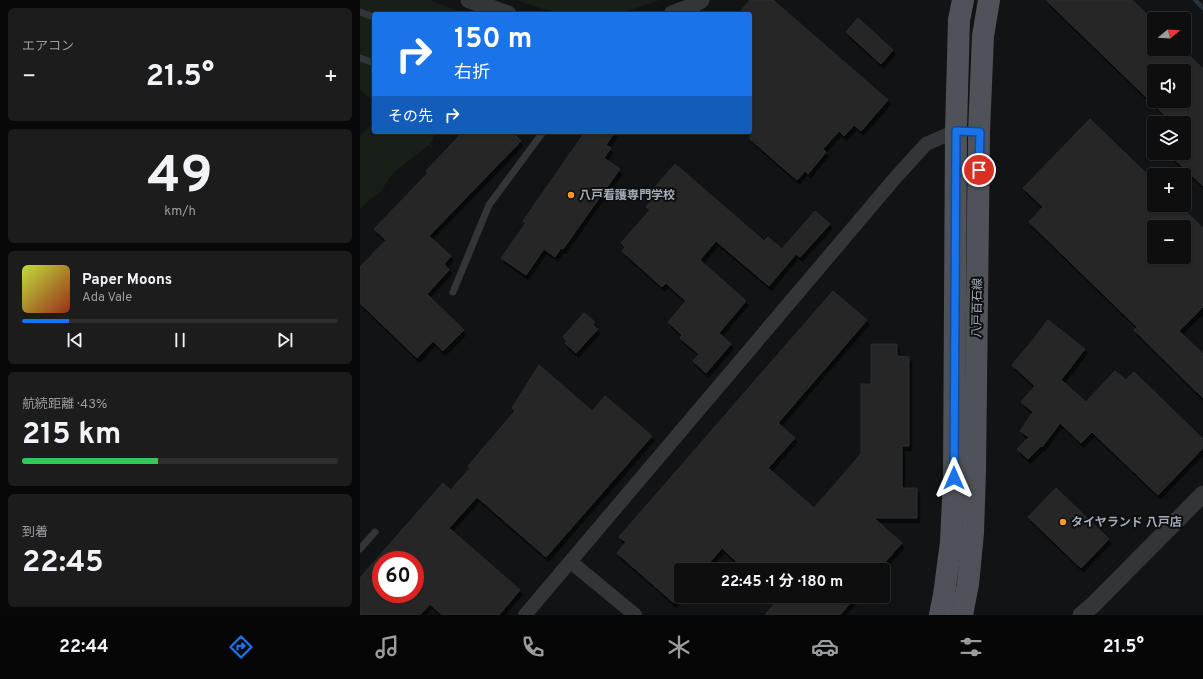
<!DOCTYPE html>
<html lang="ja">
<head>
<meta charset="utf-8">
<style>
	body { margin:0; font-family:Overpass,"Noto Sans JP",sans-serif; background:#1c1c1d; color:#f1f3f6; height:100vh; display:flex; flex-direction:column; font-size:15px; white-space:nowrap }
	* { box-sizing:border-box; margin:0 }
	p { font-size:13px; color:#9b9c9e }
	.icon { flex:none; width:22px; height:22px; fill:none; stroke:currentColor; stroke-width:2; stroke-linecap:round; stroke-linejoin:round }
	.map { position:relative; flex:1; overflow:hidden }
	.panel { display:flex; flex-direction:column; gap:8px; padding:8px; background:#080808; width:360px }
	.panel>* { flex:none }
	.hud { position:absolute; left:12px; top:12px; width:380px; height:122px; border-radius:4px; box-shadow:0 1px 3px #0004,0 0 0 1px #2e2e2f; background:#1a73e8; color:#fff; overflow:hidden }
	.needle { width:26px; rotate:72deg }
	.controls { position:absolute; left:787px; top:12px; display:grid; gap:8px }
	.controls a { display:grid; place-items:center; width:44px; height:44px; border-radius:4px; background:#0e0e0f; box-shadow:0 1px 3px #0004,0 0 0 1px #2e2e2f; font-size:20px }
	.speed { position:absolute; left:12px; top:551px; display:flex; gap:8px; font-size:20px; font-weight:700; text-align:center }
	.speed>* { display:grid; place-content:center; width:52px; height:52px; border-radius:50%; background:#0e0e0f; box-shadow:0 1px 3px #0004,0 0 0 1px #2e2e2f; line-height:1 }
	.speed .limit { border:6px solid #d22; background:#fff; color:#111 }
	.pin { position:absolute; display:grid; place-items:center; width:34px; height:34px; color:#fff; margin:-17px; border:2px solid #fff; border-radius:50%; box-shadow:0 1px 4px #0007 }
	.me { position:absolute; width:44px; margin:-22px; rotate:0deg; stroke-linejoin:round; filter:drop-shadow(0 0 3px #0008) }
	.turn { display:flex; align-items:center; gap:14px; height:84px; padding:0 16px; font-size:18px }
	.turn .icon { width:52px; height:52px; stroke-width:2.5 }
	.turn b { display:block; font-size:28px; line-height:34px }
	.then { display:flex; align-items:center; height:38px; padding:0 16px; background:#0003; gap:8px; font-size:15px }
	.big { font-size:30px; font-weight:700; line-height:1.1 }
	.panel .widget { flex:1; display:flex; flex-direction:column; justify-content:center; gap:6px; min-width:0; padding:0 14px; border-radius:6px; background:#1c1c1d }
	.panel .dial { align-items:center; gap:0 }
	.dial b { font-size:52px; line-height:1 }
	.song { display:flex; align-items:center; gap:12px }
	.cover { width:48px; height:48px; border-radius:6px; background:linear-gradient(135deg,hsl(70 70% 55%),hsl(10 70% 35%)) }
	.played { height:4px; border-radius:2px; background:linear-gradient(90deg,#1a73e8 15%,#2e2e2f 15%) }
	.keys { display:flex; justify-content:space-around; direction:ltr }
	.heat { display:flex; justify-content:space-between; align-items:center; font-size:22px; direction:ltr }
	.charge { height:6px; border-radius:3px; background:linear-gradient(90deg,#34c759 43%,#2e2e2f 0) }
	.trip { position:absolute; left:314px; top:563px; width:216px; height:40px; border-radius:4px; background:#0e0e0f; box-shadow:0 1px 3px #0004,0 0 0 1px #2e2e2f; font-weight:700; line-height:40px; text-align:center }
	.tabs { display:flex; height:64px; justify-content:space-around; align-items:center; background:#060606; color:#9b9c9e }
	.tabs .icon { width:28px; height:28px }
	.tabs .current { color:#1a73e8 }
	.tabs b { font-size:18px; color:#f1f3f6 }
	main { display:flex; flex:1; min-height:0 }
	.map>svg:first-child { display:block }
	.green { fill:#181f19 }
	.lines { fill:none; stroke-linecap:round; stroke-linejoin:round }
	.stream { stroke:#283339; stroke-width:4.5 }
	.building { fill:#252628; stroke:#2c2d30; fill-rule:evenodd; filter:url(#shadow) }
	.service { stroke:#333539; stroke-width:7 }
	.minor { stroke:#333539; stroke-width:14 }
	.tertiary { stroke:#333539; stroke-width:17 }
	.primary { stroke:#4f5259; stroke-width:22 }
	.route-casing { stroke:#114b97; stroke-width:10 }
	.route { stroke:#1a73e8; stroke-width:7 }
	.poi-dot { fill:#fc9822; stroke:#0d0e0f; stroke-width:1.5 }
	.labels { text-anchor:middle; stroke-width:4; stroke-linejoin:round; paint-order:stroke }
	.poi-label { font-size:12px; font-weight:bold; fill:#a3abb6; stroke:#0d0e0f; text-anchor:start }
	.street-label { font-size:12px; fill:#a3abb6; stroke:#0d0e0f }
</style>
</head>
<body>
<main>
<section class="panel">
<div class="widget"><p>エアコン</p>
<div class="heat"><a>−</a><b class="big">21.5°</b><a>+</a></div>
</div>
<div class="widget dial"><b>49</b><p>km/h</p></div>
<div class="widget">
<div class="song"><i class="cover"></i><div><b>Paper Moons</b><p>Ada Vale</p></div></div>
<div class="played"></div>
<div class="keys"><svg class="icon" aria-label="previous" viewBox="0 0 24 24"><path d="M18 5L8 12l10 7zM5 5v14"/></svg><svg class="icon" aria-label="pause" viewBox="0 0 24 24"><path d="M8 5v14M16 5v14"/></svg><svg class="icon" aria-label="next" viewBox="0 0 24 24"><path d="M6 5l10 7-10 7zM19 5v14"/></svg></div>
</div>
<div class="widget"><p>航続距離 · 43%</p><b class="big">215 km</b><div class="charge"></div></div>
<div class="widget"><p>到着</p><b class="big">22:45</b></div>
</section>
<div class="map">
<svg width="843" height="615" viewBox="0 0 843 615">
	<defs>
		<filter id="shadow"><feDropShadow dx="2.5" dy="4.5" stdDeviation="0" flood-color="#0009"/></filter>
	</defs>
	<rect width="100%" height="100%" fill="#121314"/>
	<g class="green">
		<path d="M0,0h70l35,14h-91v88l-14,-13z"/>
		<path d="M156,0h144l-36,12 -14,2h-40l-27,-5z"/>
		<path d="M14,122v10h62l-5,11 -38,30 -12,18 -21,17v-72z"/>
	</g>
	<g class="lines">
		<path class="stream" d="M835,0l8,8"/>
	</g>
	<g class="building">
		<path d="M390,0h23l115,100 -27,31 -7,-6 -10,11 -5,-5 -16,18 3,3 -18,22 -3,-3 -8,9 -47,-41v-125h-12z"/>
		<path d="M686,0h86l22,21v28h29l20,20v117l-35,-33h16v-30h-11zM794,71h30v30h-30z"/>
		<path d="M498,18l35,32 -12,14 -35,-32z"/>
		<path d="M730,119l64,62v24h25l24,23v79l-24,24 24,23v44l-69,-68 3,-3 -108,-105 14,-15 -20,-19zM794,227h30v30h-30z"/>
		<path d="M103,132h49l9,9 -92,95 22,20 -7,8 5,6 -22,24 37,36 -21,21 -10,-10 -16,17 -57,-55v-36l26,-27 -12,-11 54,-56 -2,-2z"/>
		<path d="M225,132h30l-9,13 5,3 -7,10 16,11 -57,80 -2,-1 -6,9 -11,-8 -18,26 -25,-17 25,-35 -3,-2z"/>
		<path d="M315,164l89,77 4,-4 14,12 33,-38 15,13 -30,33 -4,-3 -27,32 -53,-45 -16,19 46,41 -27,32 12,11 -25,29 -13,-12 6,-7 -19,-16 2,-3 -14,-13 18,-21 -20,-18 -4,4 -40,-36 3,-4 -4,-4 29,-33 -4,-3 14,-16 -5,-4z"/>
		<path d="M473,291l34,29 -89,103 17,15 -27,30 46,40 47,-54v-70h10v-40h26v12l12,1v89h-7v42h15v30h-43l28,25 -24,27h-132l-24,-22 -19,22h-22v25l-7,8 -57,-50 9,-11 -7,-5z"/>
		<path d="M224,313l11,9 -2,3 5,4 -22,24 -11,-10 2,-2 -4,-4z"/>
		<path d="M688,320l37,29 -24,31 25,22 29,-31 11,9 8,-8 69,67v9l-45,47 -66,-63 -11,11 -21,-20 -18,24 -1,-1 -13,13 -11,-10 12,-12 -9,-6 13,-19 -12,-10 14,-16 -23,-21 20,-24z"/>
		<path d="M179,365l53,46 13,-15 47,40 -106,121 -69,-60 -28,31 71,62 -21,25h-57l-12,-11 -10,11h-60v-37l83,-95 8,7 19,-22 -2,-2 47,-55 -3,-3zM21,560h34v34h-34z"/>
		<path d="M696,488l53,51 -28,29 -53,-51z"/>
		<path d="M421,596h75l-16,19h-75z"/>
	</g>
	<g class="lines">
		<g class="service">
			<path d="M0,12l14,5"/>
			<path d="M0,58l14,5"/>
			<path d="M93,292l36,-87 54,-73"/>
			<path d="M0,549l15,-17"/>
		</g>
		<g class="minor">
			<path d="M211,562l64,53"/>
			<path d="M165,615l371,-438 30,-33 30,-13h6"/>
		</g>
		<g class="tertiary">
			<path d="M109,0l39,14"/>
			<path d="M312,14l16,-6 13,-8"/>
			<path d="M721,615l12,-10 110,-111"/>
		</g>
		<g class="primary">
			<path d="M580,615l4,-20 7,-53 3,-64 2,-347 3,-111 4,-20"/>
			<path d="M602,615l6,-31 5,-51 2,-62 4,-339 4,-96 6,-36"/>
		</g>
	</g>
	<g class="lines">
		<defs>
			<path id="route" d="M594,478l2,-347 24,1 -1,38"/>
		</defs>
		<use href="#route" class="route-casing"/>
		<use href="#route" class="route"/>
	</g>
	<g class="poi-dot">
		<circle cx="211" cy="195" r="4"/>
		<circle cx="703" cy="522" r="4"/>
	</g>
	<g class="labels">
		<g class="poi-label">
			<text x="219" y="199">八戸看護専門学校</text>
			<text x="711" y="526">タイヤランド 八戸店</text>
		</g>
		<g class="street-label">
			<text transform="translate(617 308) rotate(-89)" y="4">八戸百石線</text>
		</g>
	</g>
</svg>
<div class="controls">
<a><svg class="needle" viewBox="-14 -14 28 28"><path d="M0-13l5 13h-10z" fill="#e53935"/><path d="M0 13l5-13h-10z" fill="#9b9c9e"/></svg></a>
<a><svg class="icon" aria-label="sound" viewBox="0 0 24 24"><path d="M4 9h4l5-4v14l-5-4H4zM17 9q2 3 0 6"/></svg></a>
<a><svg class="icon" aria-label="layers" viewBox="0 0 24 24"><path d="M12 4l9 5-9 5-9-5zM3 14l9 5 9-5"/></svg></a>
<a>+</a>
<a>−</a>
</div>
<div class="speed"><div class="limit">60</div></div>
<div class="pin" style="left:619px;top:170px;background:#d93025"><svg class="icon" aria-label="arrive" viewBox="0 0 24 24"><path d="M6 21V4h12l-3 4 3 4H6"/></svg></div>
<svg class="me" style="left:594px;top:478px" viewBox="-20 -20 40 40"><path d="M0-17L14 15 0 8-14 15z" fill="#1a73e8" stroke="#fff" stroke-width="4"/></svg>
<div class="trip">22:45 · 1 分 · 180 m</div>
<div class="hud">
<div class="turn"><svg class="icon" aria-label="right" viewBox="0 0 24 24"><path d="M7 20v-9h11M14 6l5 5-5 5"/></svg><div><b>150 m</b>右折</div></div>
<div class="then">その先<svg class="icon" aria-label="right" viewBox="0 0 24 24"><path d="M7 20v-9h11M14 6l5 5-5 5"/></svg></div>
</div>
</div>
</main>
<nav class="tabs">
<b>22:44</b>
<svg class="icon current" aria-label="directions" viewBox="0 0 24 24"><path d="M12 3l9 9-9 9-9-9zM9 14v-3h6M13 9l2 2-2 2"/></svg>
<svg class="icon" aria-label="music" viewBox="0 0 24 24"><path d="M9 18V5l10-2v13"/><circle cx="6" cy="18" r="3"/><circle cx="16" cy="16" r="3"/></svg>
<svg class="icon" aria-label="phone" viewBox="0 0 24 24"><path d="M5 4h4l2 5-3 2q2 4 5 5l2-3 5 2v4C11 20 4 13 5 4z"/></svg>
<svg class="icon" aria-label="climate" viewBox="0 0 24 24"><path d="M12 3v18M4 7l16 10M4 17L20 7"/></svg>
<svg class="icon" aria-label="car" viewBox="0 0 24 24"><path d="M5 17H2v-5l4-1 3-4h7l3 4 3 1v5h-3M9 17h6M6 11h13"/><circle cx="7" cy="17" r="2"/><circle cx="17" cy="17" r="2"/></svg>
<svg class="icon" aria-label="filters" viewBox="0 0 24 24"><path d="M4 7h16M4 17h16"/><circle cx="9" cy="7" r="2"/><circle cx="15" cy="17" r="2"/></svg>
<b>21.5°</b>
</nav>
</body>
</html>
